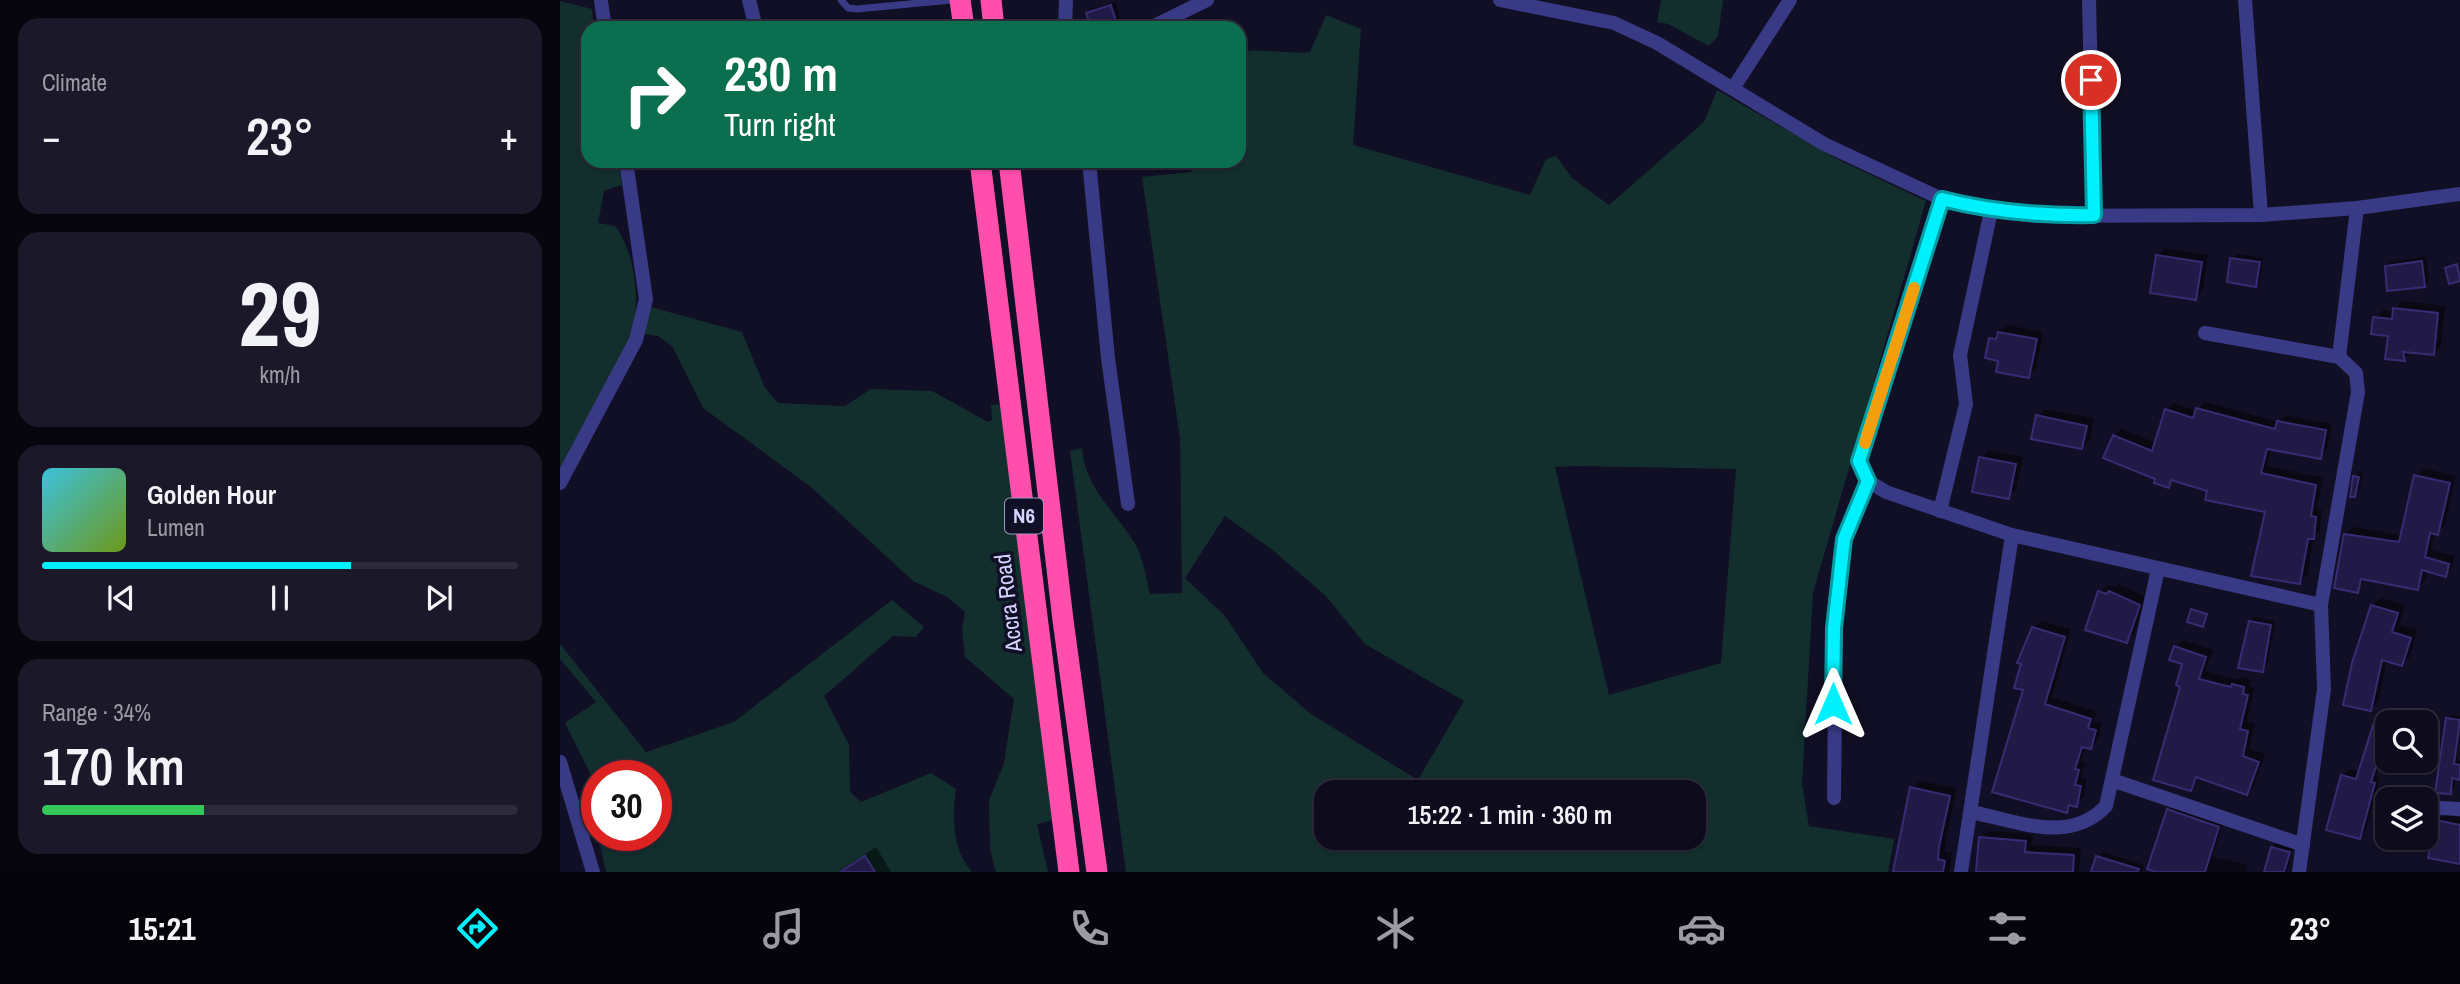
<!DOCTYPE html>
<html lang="en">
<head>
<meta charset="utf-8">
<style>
	body { margin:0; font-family:"Archivo Narrow",sans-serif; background:#1b1929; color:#f1f3f6; height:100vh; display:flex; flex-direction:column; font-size:26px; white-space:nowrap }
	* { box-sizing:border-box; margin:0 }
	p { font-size:23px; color:#9a9ba3 }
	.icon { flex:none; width:38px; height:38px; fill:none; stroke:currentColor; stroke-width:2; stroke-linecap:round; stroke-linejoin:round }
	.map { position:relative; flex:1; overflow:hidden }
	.panel { display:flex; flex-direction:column; gap:18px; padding:18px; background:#07060f; width:560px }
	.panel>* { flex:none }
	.top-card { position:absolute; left:21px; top:21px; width:665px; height:147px; border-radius:21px; box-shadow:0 2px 5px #0004,0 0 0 2px #2d2b3b; background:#0b6e4f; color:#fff; overflow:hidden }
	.fabs { position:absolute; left:1815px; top:710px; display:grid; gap:14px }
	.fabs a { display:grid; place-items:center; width:63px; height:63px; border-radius:14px; background:#0d0b1c; box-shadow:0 2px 5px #0004,0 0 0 2px #2d2b3b; font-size:35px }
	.speed { position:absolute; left:21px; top:760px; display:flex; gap:14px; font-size:35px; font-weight:700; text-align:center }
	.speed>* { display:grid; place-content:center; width:91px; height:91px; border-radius:50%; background:#0d0b1c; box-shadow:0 2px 5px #0004,0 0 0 2px #2d2b3b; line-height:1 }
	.speed .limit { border:10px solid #d22; background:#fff; color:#111 }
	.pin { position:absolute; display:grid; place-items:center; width:60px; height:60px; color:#fff; margin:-30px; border:4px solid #fff; border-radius:50%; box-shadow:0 2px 7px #0007 }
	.me { position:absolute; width:77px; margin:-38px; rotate:0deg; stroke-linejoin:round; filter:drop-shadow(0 0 5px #0008) }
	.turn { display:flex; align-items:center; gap:24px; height:147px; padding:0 28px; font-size:32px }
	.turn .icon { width:91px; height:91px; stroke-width:2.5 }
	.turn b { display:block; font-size:49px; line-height:60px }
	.big { font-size:52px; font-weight:600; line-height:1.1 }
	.panel .tile { flex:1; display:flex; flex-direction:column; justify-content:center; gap:10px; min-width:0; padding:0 24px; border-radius:21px; background:#1b1929 }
	.panel .dial { align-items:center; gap:0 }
	.dial b { font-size:91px; line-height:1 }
	.song { display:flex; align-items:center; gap:21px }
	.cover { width:84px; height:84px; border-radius:10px; background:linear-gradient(135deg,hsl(190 70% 55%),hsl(80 70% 35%)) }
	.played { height:7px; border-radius:4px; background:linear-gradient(90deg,#00f1fe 65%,#2d2b3b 65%) }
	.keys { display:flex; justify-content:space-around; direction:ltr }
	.heat { display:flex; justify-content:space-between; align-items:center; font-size:38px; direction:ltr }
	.charge { height:10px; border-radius:5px; background:linear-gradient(90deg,#34c759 34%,#2d2b3b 0) }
	.trip { position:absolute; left:754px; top:780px; width:392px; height:70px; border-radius:21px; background:#0d0b1c; box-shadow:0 2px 5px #0004,0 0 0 2px #2d2b3b; font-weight:600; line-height:70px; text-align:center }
	.dock { display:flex; height:112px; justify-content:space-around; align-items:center; background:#05040b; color:#9a9ba3 }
	.dock .icon { width:49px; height:49px }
	.dock .on { color:#00f1fe }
	.dock b { font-size:32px; color:#f1f3f6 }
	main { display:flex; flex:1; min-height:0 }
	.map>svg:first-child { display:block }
	.green { fill:#122f2d; fill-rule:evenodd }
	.shadow { fill:#0007 }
	.building { fill:#211a46; stroke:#372c73; stroke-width:2 }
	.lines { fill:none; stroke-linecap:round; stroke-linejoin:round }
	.lane { stroke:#393a85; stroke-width:7 }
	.street { stroke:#393a85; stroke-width:14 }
	.highway { stroke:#ff4eab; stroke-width:21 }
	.route-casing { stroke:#009da5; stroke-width:18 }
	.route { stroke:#00f1fe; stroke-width:12 }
	.slow { stroke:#f59e0b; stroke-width:12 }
	.labels { text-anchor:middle; stroke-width:7; stroke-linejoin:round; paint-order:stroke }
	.shield { fill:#110f25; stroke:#9b98be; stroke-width:2 }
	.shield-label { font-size:21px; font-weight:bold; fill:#d6d3ff }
	.street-label { font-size:23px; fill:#d6d3ff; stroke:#110f25 }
</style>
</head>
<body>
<main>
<section class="panel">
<div class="tile"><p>Climate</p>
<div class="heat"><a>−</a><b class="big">23°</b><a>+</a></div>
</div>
<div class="tile dial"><b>29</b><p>km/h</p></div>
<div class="tile">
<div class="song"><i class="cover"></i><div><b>Golden Hour</b><p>Lumen</p></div></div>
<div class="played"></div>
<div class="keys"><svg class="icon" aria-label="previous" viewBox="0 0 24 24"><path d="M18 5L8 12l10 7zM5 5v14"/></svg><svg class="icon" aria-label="pause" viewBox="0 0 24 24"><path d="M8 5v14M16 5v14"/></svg><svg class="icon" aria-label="next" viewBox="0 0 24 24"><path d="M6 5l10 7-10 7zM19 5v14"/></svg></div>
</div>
<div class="tile"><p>Range · 34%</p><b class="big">170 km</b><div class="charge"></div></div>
</section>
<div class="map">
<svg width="1900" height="872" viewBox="0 0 1900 872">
	<rect width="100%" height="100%" fill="#110f25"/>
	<g class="green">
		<path d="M1101,0h62l-5,36 -9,10 -41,-22 -11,-2z"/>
		<path d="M0,1l32,8 2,19h-6v133h30l4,24 -18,6 -6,32 17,3c21,27 27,81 14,114 -17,45 -47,91 -69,134z"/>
		<path d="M766,15l35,14 -8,116 177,50 16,-36 10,-3 16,22 37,27 95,-83 13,-32 122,70 87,41 -113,392 -11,191 7,42 85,13 -6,33h-762l-56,-421 12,-3c3,40 32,62 52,94 9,14 12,36 16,52l32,-1 -2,-155 -38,-261 49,-5 4,-11h44v-109c21,-4 47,2 71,0zM1019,466l157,3 -15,194 -112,32 -54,-228zM665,516l49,35 52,45 39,48 99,57 -46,79 -107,-66 -48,-41 -38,-57 -40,-38zM766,793h368v45h-368z"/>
		<path d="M87,306l95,26 23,56 13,15 67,3 26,-17 61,2 56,31 4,-2 -1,-15 14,-1 52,415 -20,5 11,48h-52l-6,-23 -1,-49 15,-37 10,-64 -49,-42 -3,-28 3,-17 -18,-15 -34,-16 -102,-94 -108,-79 -31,-62 -14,-10 -14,-2z"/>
		<path d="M332,600l32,27 -8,10 -23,-1 -69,60 25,49 1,47 11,10 70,-29 25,16c-4,29 -4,60 16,83h-366l-8,-37h58v-60h-59v55l-11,-48 7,-3 -28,-56 31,-21 -36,-43v-15l86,108 88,-30z"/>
	</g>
	<g class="shadow">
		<path d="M556,2l6,22 -4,4h-26l-4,-15 5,-4z"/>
		<path d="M1605,248l43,7 -5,35 -8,8 -37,-42z"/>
		<path d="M1677,254l26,4 -3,22 -5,5 -23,-26z"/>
		<path d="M1866,257l3,24 -5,5 -38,-20 5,-5z"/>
		<path d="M1842,301l43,5 -4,40 -8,7 -21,-2 -8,8 -29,-41 8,-8 11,1z"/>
		<path d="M1447,325l36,7 -7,37 -8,8 -28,-18 -10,-20z"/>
		<path d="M1645,402l73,20 7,-7 47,9 -5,26 -7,7 -49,-9 -4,18 56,12 -6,31 5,1 -2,20 -6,7 -7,38 -7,7 -33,-72 -93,-30 -6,6 -54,-50 7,-7 35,14 10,-33 8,-7 23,8z"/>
		<path d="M1485,409l49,9 -4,22 -8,7 -44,-31z"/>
		<path d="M1429,450l34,7 -7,33 -8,7 -27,-39z"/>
		<path d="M1863,468l33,8 -11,49 -10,7 -4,18 24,6 -3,11 -7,8 -18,-5 -2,11 -8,7 -51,-10 -8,13 -12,-56 7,-8 49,8 14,-59z"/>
		<path d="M1800,472h3l-4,19 -5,5 1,-20z"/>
		<path d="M1558,584l28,13 -12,37 -7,7 -27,-49 7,-7 8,2z"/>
		<path d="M1821,598l24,7 -6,20 18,5 -7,27 -8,7 -15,-4 -9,42 -8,7 -16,-45 19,-59z"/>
		<path d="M1634,608l14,5 -5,12 -11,-15z"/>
		<path d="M1695,617l20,4 -8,45 -4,4 -13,-49z"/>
		<path d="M1481,621l30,8 -19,68 45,15 -3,9 8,2 -4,17 -7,7 -5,-1 -5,16 4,1 -4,15 6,1 -3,18 -18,14 -41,-122 8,-61z"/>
		<path d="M1623,640l30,10 -8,21 33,9 3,-3 10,3 -2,6 5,2 -7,34 8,2 -6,25 16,5 -11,32 -7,7 -47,-16 -9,12 -9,-104 2,-22 -9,-16z"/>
		<path d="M1892,715l8,1 -3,44h3v18l-4,-1 -1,11 -5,5 -2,-74z"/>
		<path d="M1823,717l12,3 -8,3v21l-11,32 4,1 -14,53 -7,7 -17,-61 7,-7 11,3 16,-49z"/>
		<path d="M1359,781l38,7 -11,50 -1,14 7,1 -3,19h-54l17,-84z"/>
		<path d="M1615,804l49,17 -12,36 36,8 -2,7h-85l-12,-4 20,-58z"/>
		<path d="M1884,814l16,4v45l-23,-42z"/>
		<path d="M1428,831l45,3 -1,11 49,3 -2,24h-102l3,-34z"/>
		<path d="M1717,843l16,4 -6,25h-22l7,-24z"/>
		<path d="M316,847l15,25h-54z"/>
		<path d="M1543,852l41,13 -2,7h-49z"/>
	</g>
	<g class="building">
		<path d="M551,5l7,23h-27l-5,-15z"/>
		<path d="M1596,255l46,7 -6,38 -46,-7z"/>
		<path d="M1670,258l30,4 -4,25 -29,-5z"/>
		<path d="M1862,261l3,26 -38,4 -2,-25z"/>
		<path d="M1897,264l3,17 -11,3 -4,-16z"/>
		<path d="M1833,308l45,5 -4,42 -31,-3 2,9 -20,-2 3,-23 -17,-2 2,-17 19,2z"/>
		<path d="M1438,332l39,7 -8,39 -33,-6 2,-11 -13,-3 4,-20 7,1z"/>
		<path d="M1636,408l79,21 2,-8 49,9 -5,29 -54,-10 -6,24 55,12 -5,31 5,1 -2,22h-6l-8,45 -49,-8 14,-64 -60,-12 2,-9 -36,-11 -2,8 -15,-5 1,-4 -52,-21 10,-23 39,16 13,-42 28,9z"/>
		<path d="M1476,415l51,11 -5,23 -51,-10z"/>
		<path d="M1419,457l37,7 -7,35 -37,-7z"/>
		<path d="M1854,475l36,8 -12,52 -8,-2 -5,24 24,7 -3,13 -24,-7 -4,20 -57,-11 -3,14 -24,-5 10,-54 55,8z"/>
		<path d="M1793,476l6,1 -4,20h-5z"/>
		<path d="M1538,591l9,3 2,-3 31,14 -13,38 -42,-13z"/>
		<path d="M1811,605l27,8 -6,19 19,6 -9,28 -20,-6 -11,51 -28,-6 9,-42z"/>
		<path d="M1631,609l16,5 -4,13 -16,-5z"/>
		<path d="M1689,621l22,4 -8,47 -25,-4z"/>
		<path d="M1472,627l33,10 -20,67 46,15 -3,9 8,2 -5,19 -9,-2 -7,22 4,1 -4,15 6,1 -4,21 -8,-2 -2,8 -75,-21 31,-102 -9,-2 7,-24 -4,-1z"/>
		<path d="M1614,646l32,11 -7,22 32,8 1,-3 12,3 -1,7 5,1 -8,34 8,2 -5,25 16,6 -12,33 -51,-18 -5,14 -38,-11 27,-93 -4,-2 6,-21 -13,-4z"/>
		<path d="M1886,718l14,2 -6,44 6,1v15l-8,-2 -1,16 -16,-1z"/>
		<path d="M1814,722l13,4v7l-16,49 4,1 -15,56 -34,-9 15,-55 15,4z"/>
		<path d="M1350,787l40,9 -11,51 -1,12 7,2 -2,11h-50z"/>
		<path d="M1607,809l52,18 -14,45h-49l-9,-3z"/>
		<path d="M1876,820l24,5v39l-32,-6z"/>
		<path d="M1419,837l47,4 -1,11 49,3 -1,17h-97z"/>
		<path d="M1711,847l19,5 -6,20h-20z"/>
		<path d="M305,856l10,16h-35z"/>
		<path d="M1536,856l43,13 -1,3h-47z"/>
	</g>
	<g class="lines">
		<path class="lane" d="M281,0l7,8 9,1 94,-9"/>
		<g class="street">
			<path d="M189,0l7,28"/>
			<path d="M940,0l114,23 43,20 167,101 118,55 49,12 46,5 224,-1 96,-7 103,-14"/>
			<path d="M1529,0l5,215"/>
			<path d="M1685,0l16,215"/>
			<path d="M41,1l4,27"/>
			<path d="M505,28l1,-28"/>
			<path d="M590,28l57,-28"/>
			<path d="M1174,87l56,-87"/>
			<path d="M529,161l19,197 20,146"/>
			<path d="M1382,199l-83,262 9,20 18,11 126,43 309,70"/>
			<path d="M1645,333l134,24 17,16 2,19 -37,213 3,84 -25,183"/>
			<path d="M1779,357l18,-149"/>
			<path d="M0,483l76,-143 10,-41 -20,-138"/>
			<path d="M1380,511l26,-107 -6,-49 31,-144"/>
			<path d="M0,762l33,110"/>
			<path d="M1552,780l191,65"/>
			<path d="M1274,798l2,-190 8,-69 24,-58"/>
			<path d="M1879,808l21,1"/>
			<path d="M1411,812c47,9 98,33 135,-6l52,-237"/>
			<path d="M1401,872l51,-337"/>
		</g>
		<g class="highway">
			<path d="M400,0l4,28"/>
			<path d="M431,0l3,28"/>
			<path d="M420,161l89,711"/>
			<path d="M449,161l54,459 34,252"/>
		</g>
	</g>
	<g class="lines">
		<defs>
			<path id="route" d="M1273,704l1,-76 10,-89 24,-58 -9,-20 83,-262c51,13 99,17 152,16l-3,-135"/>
		</defs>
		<use href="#route" class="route-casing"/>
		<use href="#route" class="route"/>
		<path class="slow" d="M1305,443l49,-155"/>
	</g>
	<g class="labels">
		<rect class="shield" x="445" y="498.5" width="38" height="35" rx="5"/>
		<g class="shield-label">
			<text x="464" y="523">N6</text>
		</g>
		<g class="street-label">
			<text transform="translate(448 603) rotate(-97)" y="8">Accra Road</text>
		</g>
	</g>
</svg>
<div class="fabs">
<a><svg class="icon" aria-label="search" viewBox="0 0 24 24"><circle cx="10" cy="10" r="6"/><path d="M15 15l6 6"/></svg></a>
<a><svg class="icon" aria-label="layers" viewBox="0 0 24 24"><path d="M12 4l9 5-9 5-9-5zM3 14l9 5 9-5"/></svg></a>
</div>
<div class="speed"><div class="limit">30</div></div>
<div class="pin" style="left:1531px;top:80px;background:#d93025"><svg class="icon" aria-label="arrive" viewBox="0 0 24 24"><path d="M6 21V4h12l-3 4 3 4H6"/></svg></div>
<svg class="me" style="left:1273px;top:704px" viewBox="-20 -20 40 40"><path d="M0-17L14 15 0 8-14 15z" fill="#00f1fe" stroke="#fff" stroke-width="4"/></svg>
<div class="trip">15:22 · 1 min · 360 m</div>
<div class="top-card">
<div class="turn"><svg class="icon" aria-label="right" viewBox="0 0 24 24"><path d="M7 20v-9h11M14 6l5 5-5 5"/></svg><div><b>230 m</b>Turn right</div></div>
</div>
</div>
</main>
<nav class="dock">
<b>15:21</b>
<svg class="icon on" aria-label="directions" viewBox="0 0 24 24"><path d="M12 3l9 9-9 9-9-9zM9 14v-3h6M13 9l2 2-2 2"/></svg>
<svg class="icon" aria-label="music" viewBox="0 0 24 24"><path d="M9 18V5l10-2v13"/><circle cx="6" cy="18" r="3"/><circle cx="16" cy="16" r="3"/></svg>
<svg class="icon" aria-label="phone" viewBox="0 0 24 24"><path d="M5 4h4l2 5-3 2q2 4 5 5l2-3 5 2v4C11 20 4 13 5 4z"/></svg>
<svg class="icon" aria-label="climate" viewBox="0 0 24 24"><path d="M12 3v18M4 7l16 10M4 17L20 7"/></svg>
<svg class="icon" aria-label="car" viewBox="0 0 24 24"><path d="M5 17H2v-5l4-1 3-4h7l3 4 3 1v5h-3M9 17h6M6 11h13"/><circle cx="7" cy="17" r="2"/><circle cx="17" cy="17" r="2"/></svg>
<svg class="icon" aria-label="filters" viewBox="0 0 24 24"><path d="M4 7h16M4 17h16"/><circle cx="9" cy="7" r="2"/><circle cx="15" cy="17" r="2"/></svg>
<b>23°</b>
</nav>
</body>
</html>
